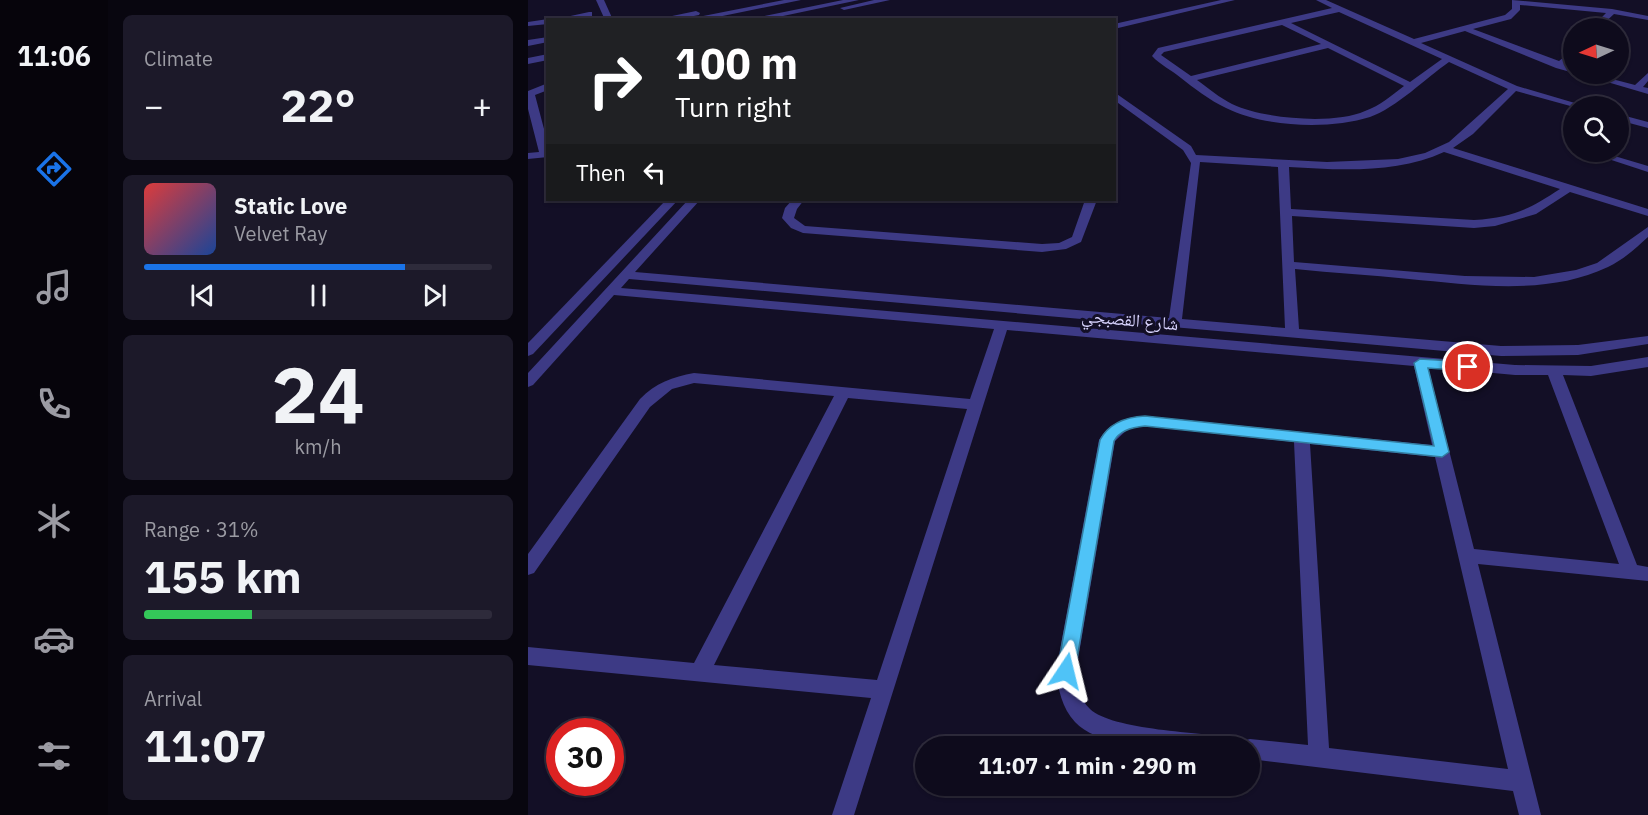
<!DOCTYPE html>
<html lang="en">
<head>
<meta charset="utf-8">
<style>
	body { margin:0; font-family:"IBM Plex Sans","Noto Naskh Arabic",sans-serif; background:#1c1929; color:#f1f3f6; height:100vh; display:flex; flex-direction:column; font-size:22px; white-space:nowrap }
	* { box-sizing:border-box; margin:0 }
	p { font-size:20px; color:#9b9ba3 }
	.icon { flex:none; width:33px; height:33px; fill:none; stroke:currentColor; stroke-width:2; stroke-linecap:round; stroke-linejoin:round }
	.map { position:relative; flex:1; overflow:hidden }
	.drawer { display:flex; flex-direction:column; gap:15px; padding:15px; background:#08060f; width:420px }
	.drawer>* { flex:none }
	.guide { position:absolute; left:18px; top:18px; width:570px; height:183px; border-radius:0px; box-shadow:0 2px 4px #0004,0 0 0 2px #2e2b3b; background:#202124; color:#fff; overflow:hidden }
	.needle { width:39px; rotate:266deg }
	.controls { position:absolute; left:1035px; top:18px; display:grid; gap:12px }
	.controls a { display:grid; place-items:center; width:66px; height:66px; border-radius:50%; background:#0e0b1c; box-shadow:0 2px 4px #0004,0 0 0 2px #2e2b3b; font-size:30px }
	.speed { position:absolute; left:18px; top:718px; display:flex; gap:12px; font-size:30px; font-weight:700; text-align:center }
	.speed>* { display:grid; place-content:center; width:78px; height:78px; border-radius:50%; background:#0e0b1c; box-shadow:0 2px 4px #0004,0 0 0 2px #2e2b3b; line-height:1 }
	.speed .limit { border:9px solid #d22; background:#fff; color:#111 }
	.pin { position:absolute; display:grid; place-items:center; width:51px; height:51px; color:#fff; margin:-26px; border:3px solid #fff; border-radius:50%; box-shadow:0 2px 6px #0007 }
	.me { position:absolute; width:66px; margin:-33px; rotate:10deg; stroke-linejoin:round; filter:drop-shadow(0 0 4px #0008) }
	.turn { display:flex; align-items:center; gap:21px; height:126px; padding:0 30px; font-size:27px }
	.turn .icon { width:78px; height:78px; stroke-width:2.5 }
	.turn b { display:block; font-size:42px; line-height:51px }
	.then { display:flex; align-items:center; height:57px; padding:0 30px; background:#0003; gap:12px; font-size:22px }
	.big { font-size:45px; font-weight:800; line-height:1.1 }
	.drawer .card { flex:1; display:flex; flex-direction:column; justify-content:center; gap:9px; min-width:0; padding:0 21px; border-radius:9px; background:#1c1929 }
	.drawer .dial { align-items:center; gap:0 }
	.dial b { font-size:78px; line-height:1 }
	.song { display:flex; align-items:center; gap:18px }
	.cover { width:72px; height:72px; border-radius:9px; background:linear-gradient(135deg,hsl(0 70% 55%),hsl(220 70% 35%)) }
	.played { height:6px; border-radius:3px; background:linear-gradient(90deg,#1a73e8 75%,#2e2b3b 75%) }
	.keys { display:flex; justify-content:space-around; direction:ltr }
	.heat { display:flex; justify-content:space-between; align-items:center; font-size:33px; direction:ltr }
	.charge { height:9px; border-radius:4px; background:linear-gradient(90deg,#34c759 31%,#2e2b3b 0) }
	.trip { position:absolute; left:387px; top:736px; width:345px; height:60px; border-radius:30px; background:#0e0b1c; box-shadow:0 2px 4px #0004,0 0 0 2px #2e2b3b; font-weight:800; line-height:60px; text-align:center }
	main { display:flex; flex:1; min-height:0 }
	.tabs { display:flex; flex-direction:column; width:108px; justify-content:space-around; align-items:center; background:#06040b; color:#9b9ba3 }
	.tabs .icon { width:42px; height:42px }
	.tabs .active { color:#1a73e8 }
	.tabs b { font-size:27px; color:#f1f3f6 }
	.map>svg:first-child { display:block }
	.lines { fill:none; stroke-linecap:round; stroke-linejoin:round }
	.minor { fill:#3d3a85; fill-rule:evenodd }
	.route { fill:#4fc3f7; stroke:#337fa1; stroke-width:1.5 }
	.labels { text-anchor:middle; stroke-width:6; stroke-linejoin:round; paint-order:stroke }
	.street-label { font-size:18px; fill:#d9d4ff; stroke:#130f26 }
</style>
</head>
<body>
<main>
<nav class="tabs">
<b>11:06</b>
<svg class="icon active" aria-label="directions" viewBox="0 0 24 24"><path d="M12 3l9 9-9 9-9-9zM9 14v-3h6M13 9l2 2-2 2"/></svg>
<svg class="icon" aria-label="music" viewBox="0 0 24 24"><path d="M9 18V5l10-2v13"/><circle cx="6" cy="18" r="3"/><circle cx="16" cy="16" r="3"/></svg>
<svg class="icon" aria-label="phone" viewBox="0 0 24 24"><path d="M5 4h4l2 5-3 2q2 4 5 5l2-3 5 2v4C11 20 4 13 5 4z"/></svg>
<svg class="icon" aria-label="climate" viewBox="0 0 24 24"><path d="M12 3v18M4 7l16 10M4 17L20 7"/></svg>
<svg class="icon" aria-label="car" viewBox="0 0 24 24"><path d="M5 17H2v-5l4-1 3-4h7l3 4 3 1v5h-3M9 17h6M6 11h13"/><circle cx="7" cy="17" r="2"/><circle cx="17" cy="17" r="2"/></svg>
<svg class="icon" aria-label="filters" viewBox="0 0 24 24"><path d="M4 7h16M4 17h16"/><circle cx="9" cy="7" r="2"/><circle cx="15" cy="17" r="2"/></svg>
</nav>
<section class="drawer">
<div class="card"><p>Climate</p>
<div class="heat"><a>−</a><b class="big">22°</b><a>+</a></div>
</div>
<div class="card">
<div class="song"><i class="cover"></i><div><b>Static Love</b><p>Velvet Ray</p></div></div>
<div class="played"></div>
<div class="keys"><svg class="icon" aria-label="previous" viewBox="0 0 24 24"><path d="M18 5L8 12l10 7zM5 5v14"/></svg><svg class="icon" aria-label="pause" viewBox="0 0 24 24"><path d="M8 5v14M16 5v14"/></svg><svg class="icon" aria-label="next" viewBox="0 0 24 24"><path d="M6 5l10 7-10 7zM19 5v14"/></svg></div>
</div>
<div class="card dial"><b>24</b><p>km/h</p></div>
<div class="card"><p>Range · 31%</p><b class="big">155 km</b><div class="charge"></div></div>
<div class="card"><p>Arrival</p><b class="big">11:07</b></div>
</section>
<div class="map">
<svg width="1120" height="815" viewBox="0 0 1120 815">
	<rect width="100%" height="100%" fill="#130f26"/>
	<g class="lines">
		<g class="minor">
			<path d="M68,0h8l9,20h-8z"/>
			<path d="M256,0h17l-98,20h-20z"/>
			<path d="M315,0h16l-95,20h-19z"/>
			<path d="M346,0h16l-46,10 -4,-2z"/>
			<path d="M693,0h14l-121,29v-5z"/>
			<path d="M788,0h10l88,39 91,-24 7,-6v-9l100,9 36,7v4l-34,-6 -15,14h-8l15,-15 -86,-8v5l-9,9 -38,10 86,32 15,-12v7l-8,8 8,3v6l-18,-5 -91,-37 -44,12 96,43 68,20 -11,1 -58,-16 -43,43 -20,14 195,61v7l-78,-24 -34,22 -41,12 -21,2 -182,-12 2,46 171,14 69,1 42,-7 21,-7 51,-36v10c-12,11 -25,23 -40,30 -61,29 -134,18 -199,12 -38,-4 -76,-6 -114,-10l4,60 202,17 77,-1 70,-9v8l-70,11 -77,1 -872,-77 -8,9 894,77 76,1 57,-9v10l-57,9 -28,-1 74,190 11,2v14l-170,-17 63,251h-22l-6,-24 -263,-32v-12c-45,0 -143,9 -175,-25 -13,-14 -17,-33 -19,-51l43,-231c10,-17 27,-23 46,-24l287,29 -18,-79 -407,-36 -153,485h-22l39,-117 -343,-33v-18l166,16 140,-267 -140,-13 -22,6 -22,18 -116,166 -6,2v-21l112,-155c15,-16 33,-22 54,-26l276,26 24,-70 -380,-34 -81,90 -5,2v-14l160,-173h12l-65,72 534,46 22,-155 -8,-13 -69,-50v-8l77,54 5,9 131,7 71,-3 27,-6 24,-11 59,-53 -59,-27c-23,16 -53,46 -79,55 -41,13 -106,10 -144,-9 -15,-7 -34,-21 -45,-30 -9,-8 -21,-13 -29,-22l6,-8 174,-40zM811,12l103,47 -32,23 -119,-59zM754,25l39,19 -130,32 -30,-21 3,-3zM800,48l76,38c-12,9 -24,20 -39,25 -31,14 -102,8 -133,-7 -12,-6 -24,-16 -35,-24zM916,152l116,37c-32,21 -47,28 -86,31l-183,-11 -2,-42c50,3 108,7 155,-15zM672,162l78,5 7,161 -103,-9zM900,367l87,8h33l71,189 -145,-15zM320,398l119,11 -90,271 -163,-15zM617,426l149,16 14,303 -58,-6 -7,2 -8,-4c-33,-4 -123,-7 -145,-28 -11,-10 -12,-24 -14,-38l39,-230 13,-12zM782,444l125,13 73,312 -179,-21z"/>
			<path d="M168,11l4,2 -1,2 -26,5h-20z"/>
			<path d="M61,12h3v4l-20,4h-20z"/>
			<path d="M20,19l3,1h-3v4l-20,2v-4z"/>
			<path d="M20,37v5l-20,4v-6z"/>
			<path d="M20,54v6l-20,4v-6z"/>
			<path d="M1120,73v8l-5,6 5,1v6l-68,-20h13l42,11z"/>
			<path d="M20,83v7l-13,5 13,49v13l-20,2v-6l11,-1 -11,-43v-18z"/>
			<path d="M1090,114l30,8v6l-30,-8z"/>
			<path d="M1059,152h14l47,14v6z"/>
			<path d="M138,200h12l-145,154 -5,2v-13z"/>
			<path d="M264,200h12l-7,9 -3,9 11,8 237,18 17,-1 13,-6 13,-37h12l-16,42 -15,7 -24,3 -239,-19 -12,-5 -9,-10 3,-10z"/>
		</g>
	</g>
	<path class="route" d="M892,359l48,3 6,5 -6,4 -40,-3 21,84 -7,5 -297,-31c-12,1 -25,4 -31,15l-39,230 -3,6 -6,2 -6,-2 -3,-6 43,-231c9,-17 26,-23 45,-24l289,30 -20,-83z"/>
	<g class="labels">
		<g class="street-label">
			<text transform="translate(602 320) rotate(5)" y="6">شارع القصبجي</text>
		</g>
	</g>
</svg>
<div class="controls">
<a><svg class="needle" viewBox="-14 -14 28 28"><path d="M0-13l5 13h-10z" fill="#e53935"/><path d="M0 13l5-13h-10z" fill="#9b9ba3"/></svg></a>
<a><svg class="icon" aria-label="search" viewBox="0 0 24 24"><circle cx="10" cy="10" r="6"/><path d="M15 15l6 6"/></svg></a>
</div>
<div class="speed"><div class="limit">30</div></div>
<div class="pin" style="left:940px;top:367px;background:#d93025"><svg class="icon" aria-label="arrive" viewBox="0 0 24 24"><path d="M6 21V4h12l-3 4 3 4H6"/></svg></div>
<svg class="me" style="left:538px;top:671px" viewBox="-20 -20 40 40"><path d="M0-17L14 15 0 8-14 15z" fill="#4fc3f7" stroke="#fff" stroke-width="4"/></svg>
<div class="trip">11:07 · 1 min · 290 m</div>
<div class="guide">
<div class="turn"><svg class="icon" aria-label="right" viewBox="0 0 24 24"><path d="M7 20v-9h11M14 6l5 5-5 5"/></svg><div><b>100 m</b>Turn right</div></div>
<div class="then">Then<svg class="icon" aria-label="left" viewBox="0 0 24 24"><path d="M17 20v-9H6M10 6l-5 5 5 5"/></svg></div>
</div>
</div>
</main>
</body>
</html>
